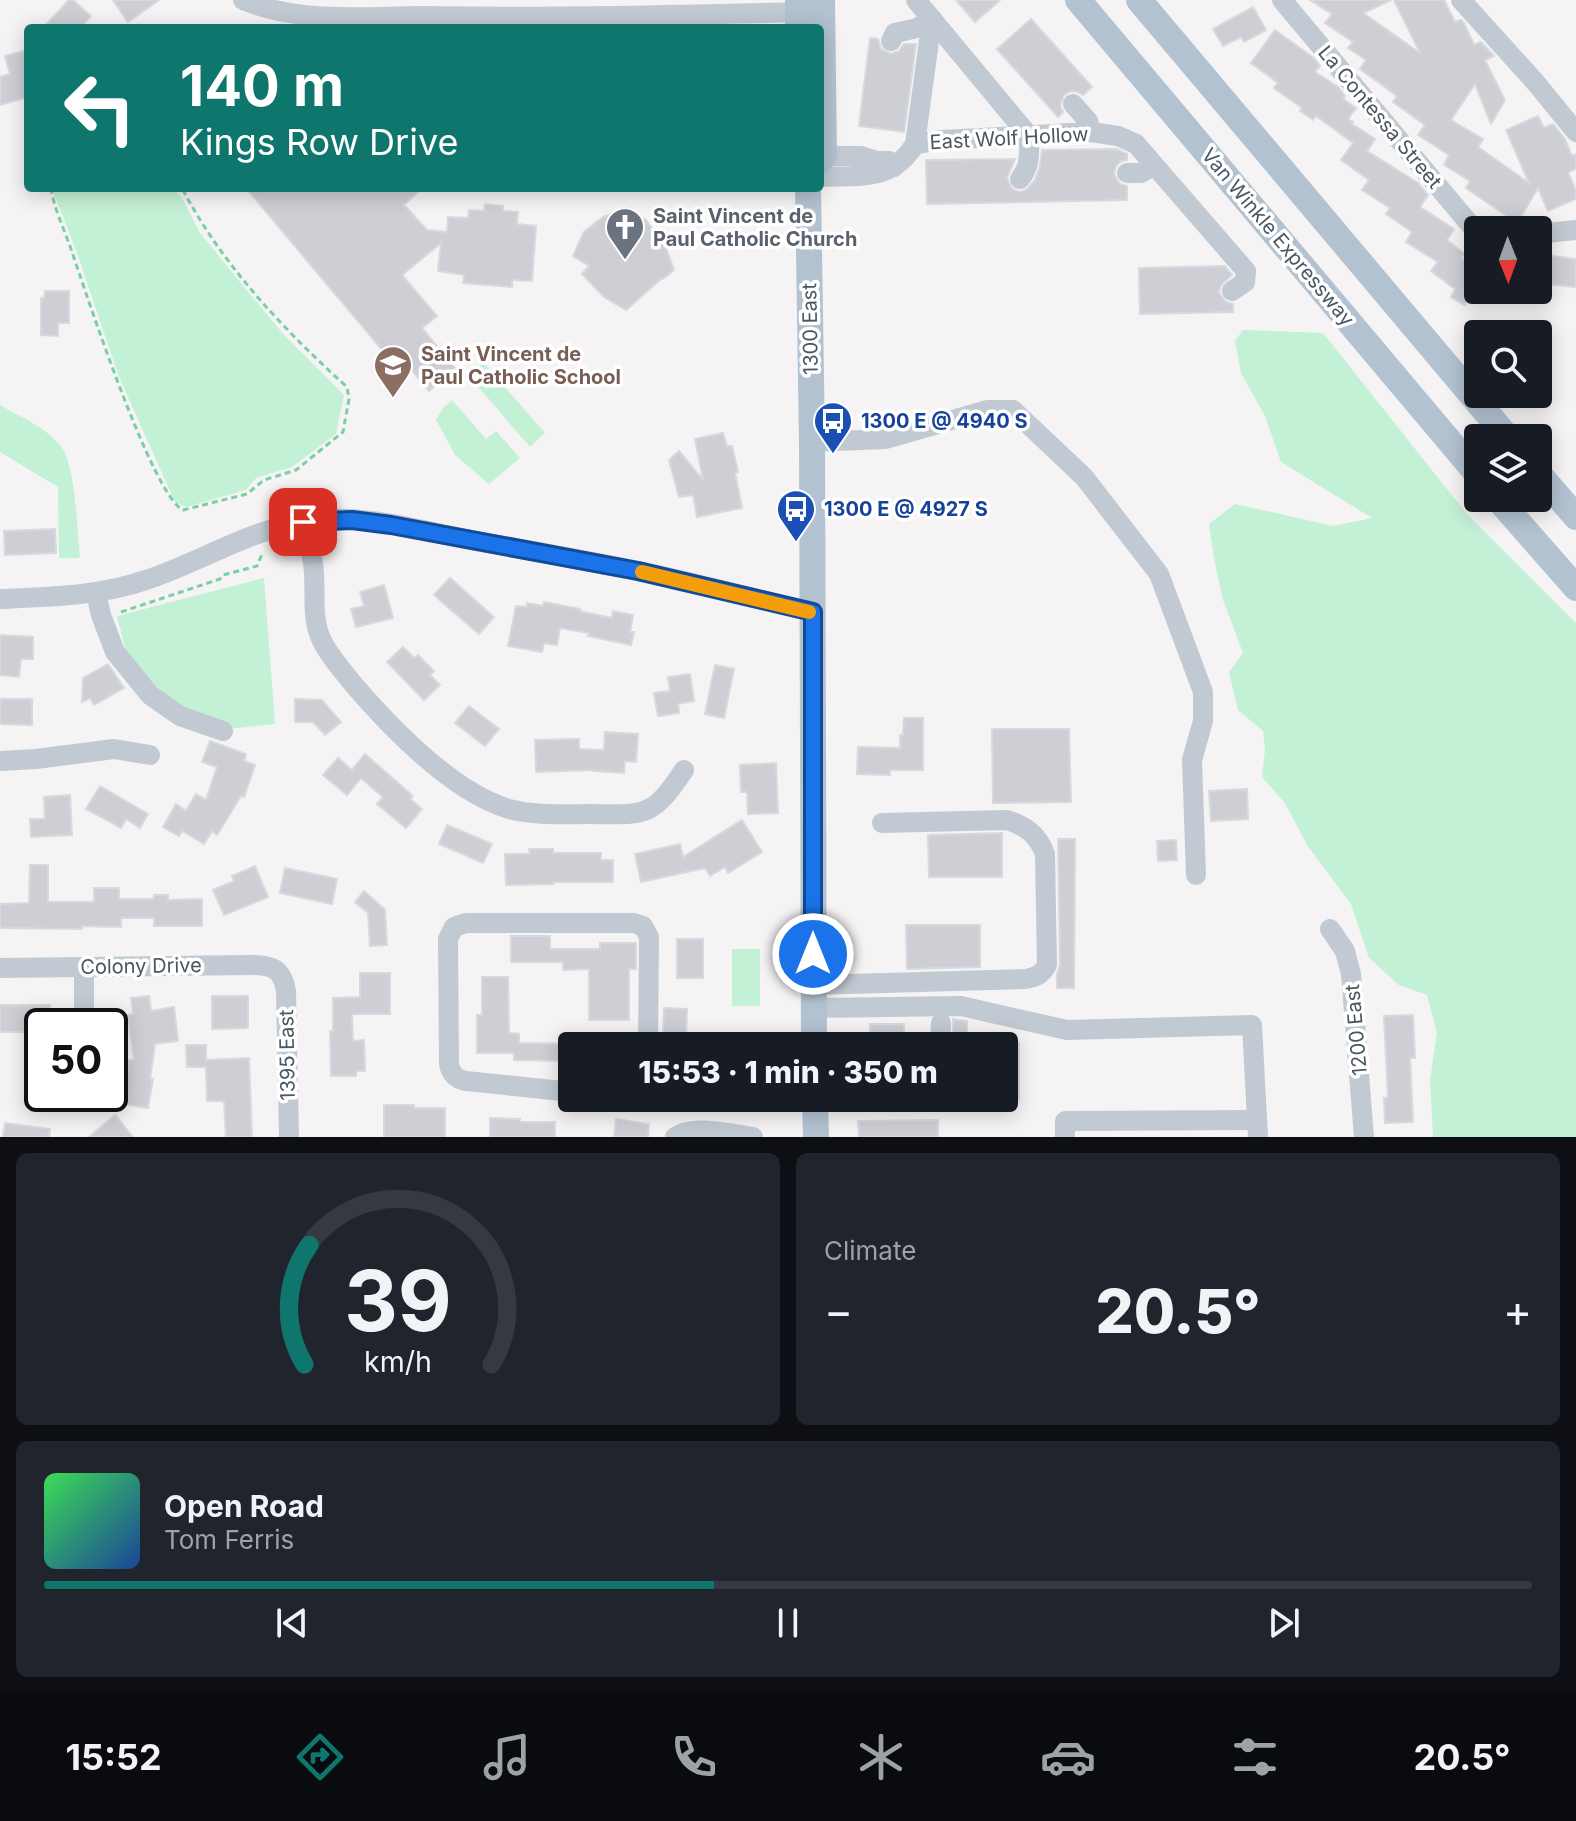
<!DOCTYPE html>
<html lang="en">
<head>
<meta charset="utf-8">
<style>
	body { margin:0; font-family:Inter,sans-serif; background:#20242c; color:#f1f3f6; height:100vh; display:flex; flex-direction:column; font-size:30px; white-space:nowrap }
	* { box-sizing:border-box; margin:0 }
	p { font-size:26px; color:#9ea1a6 }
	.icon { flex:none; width:44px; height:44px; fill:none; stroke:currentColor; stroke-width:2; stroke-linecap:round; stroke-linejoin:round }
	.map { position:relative; height:1137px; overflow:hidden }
	.side { display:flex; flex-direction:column; gap:16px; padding:16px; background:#0d0f14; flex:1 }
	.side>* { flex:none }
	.top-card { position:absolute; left:24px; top:24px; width:800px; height:168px; border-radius:8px; box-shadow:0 4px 20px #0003; background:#0f766e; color:#fff; overflow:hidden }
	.needle { width:52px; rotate:179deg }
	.controls { position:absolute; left:1464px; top:216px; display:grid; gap:16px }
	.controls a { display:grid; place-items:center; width:88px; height:88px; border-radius:8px; background:#171b24; box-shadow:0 4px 20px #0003; font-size:40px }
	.speed { position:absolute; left:24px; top:1008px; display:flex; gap:16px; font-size:40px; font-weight:700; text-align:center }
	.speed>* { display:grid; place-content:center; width:104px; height:104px; border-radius:50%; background:#171b24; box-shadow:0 4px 20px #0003; line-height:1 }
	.speed .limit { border:4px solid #111; border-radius:12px; background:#fff; color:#111 }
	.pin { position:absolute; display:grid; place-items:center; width:68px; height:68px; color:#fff; margin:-34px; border-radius:16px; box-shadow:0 4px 12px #0006 }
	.me { position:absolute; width:88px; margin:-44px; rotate:0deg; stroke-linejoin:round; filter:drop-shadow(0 0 6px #0008) }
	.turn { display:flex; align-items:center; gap:28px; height:168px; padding:0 24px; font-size:36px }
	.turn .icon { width:104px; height:104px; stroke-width:2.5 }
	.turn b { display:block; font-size:56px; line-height:68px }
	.big { font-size:60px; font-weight:800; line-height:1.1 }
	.side .widget { flex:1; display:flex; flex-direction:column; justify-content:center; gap:12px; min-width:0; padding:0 28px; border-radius:12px; background:#20242c }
	.side .dial { align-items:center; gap:0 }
	.dial svg { height:208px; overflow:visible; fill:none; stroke:#363941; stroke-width:7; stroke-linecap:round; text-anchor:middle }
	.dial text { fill:#f1f3f6; stroke:none }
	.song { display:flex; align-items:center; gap:24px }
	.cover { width:96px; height:96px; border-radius:12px; background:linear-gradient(135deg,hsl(130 70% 55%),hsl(220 70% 35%)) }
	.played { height:8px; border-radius:4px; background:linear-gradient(90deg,#0f766e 45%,#363941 45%) }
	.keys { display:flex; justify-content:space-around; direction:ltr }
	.heat { display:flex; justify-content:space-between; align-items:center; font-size:44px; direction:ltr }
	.side .tiles { flex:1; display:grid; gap:16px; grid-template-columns:1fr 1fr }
	.widget:last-child { grid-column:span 2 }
	.trip { position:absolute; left:558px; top:1032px; width:460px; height:80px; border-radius:8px; background:#171b24; box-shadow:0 4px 20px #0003; font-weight:800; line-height:80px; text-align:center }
	.dock { display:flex; height:128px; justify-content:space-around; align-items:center; background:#090b0e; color:#9ea1a6 }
	.dock .icon { width:56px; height:56px }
	.dock .on { color:#0f766e }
	.dock b { font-size:36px; color:#f1f3f6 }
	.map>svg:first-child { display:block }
	.green { fill:#c3f1d5 }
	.building { fill:#cdcfd5; stroke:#d7d9de; stroke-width:2 }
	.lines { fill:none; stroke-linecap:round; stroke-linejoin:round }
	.path { stroke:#7ad0a6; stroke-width:3; stroke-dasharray:6 4; stroke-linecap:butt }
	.minor { stroke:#c1cad2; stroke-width:20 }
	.major { stroke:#b3c2d1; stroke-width:26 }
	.route-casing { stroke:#114b97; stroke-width:20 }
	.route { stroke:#1a73e8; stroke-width:14 }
	.slow { stroke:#f59e0b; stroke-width:14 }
	.labels { text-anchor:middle; stroke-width:7; stroke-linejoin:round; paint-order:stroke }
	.street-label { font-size:20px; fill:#4a5661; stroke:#fff }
	.worship-label { font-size:20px; font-weight:bold; fill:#5b616d; stroke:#fff; text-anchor:start }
	.education-label { font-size:20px; font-weight:bold; fill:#785e54; stroke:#fff; text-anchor:start }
	.transit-label { font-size:20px; font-weight:bold; fill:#164399; stroke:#fff; text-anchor:start }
</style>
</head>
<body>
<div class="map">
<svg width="1576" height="1137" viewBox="0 0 1576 1137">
	<rect width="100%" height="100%" fill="#f5f3f3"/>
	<g class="green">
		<path d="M54,188h119l10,12 17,33 45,55 39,47 60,60 -8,39 -44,33 -36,11 -10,12 -60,17 -11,-5 -56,-125 -42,-124 -24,-62z"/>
		<path d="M1243,330l80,3 143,180 110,110v514h-143l-3,-57 7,-47 -10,-38 -28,-10 -30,-27 -18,-54 -44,-59 -22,-42 -23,-26 3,-27 -2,-19 -25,-21 -9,-38 14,-19 -20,-53 -9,-42 -5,-34 26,-20 98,22 39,-8 -91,-56 -16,-46 -24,-43 -6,-32z"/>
		<path d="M483,362l62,71 -15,14 -62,-72z"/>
		<path d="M452,400l34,39 10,-8 24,27 -31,26 -34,-29 -19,-35 7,-12z"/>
		<path d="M0,405c20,12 48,23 62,43 14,21 15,83 18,110h-21l-1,-71 -58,-35z"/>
		<path d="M264,578l11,146 -49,5 -47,-16 -48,-42 -14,-55z"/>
		<rect x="732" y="949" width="28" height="57"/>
	</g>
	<g class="building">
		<path d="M69,0h4l18,16 -11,12h-37z"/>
		<path d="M113,0h46l-31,22z"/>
		<path d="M956,0h44l-25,22z"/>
		<path d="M1310,0h81l-28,13 57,40 -26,-53h50l11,22 6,-2 3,3 10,22 7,-3 13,14 -9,4 20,40 -14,24 -16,-40 -24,36 32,19 -5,8 51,36 -23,-53 32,-14 6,12 9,-4 12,15 7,17 4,-2v15l-8,3 8,19v8l-28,12 -10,-23 -21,35 -51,-35 4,-7 -26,-16 5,-10 -31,-20 7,-10 -32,-23 4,-6 -37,-27 6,-9 -18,-12 5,-6 -28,-19 7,-9z"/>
		<path d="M1253,7l13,23 -22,12 -3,-5 -18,9 -10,-17z"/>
		<path d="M1031,19l61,68 -9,8 -5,-3 -7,-1 -7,4 -4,11 3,6 -5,5 -61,-68z"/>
		<path d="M1275,30l40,29 5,7 -5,6 23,15 7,9 -2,3 13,9 -8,11 5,3 -1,2 23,15 -8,12 51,32 10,12 -8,12 34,22 -7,11 18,14 -4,4 17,9v14l-13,24 -14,-8 4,-8 -24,-18 7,-9 -32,-20 6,-10 -26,-18 4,-6 -28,-18 7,-10 -28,-20 12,-17 -37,-27 -3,4 -13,-9 2,-3 -28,-20 4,-5 -27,-20z"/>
		<path d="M870,38l8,1 3,10 10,5 8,-3 5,-7h12l-12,88 -45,-6z"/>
		<path d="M28,50v47l-28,8v-28l10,-3 -5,-18z"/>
		<path d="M1116,149l11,5v6l-6,1 -5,5 -2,8 6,10 7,2v14l-200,4 -1,-44 89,-1 -8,19 5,11 7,3 7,-2 9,-10 5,-14 2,-16z"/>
		<path d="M246,188h176l-18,17 23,25 20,2 1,-15 20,1 1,-8 15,1 1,-7 18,2v5l15,1 -1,12 19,2 -4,55 -20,-1v7l-49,-4 1,-8 -26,-4 3,-28 -39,32 35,41 -15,12 33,40 -26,23 -33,-40 -8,6z"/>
		<path d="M629,208l6,16 10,-5 20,26 9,25 -11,9 -1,-1 -36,32 -22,-13 -22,-23 7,-8 -16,-10 11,-24 19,-15z"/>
		<path d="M1538,254l38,5v28l-38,-4z"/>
		<path d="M1225,266l7,9 -11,10 -2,8 7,9 7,2v8l-93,2 -1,-46z"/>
		<path d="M45,291h24v32h-11v13l-17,-1v-37h3z"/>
		<path d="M723,433l4,13h5l6,26 -3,1 7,35 -45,9 -4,-22 -14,2 -10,-37 10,-9 24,29 -8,-41z"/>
		<path d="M55,529l1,24 -51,2 -1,-24z"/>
		<path d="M450,578l44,39 -15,17 -45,-39z"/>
		<path d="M384,585l9,33 -37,9 -5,-18 13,-3 -4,-14z"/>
		<path d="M544,602l36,7 -1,2 33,7 1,-7 20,4 -3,17h4l-3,13 -43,-9 1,-3 -29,-5 -3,17 -13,-2 -2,9 -34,-6 8,-40 11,1v-4l16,3z"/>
		<path d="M0,635l33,2v22h-12l-2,18 -19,-2z"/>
		<path d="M403,647l11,11 4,-3 16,16 -4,4 10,10 -16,15 -37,-38z"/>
		<path d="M108,664l16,24 -30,17 -4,-7 -8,4 1,-24z"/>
		<path d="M715,665l19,4 -10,49 -19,-4z"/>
		<path d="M690,674l4,27 -16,3 1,9 -21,3 -4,-23 16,-2 -2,-14z"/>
		<path d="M0,699h32v26l-32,-1z"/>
		<path d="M295,699l27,1 19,22 -16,13 -12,-13h-18z"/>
		<path d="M469,706l30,23 -14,17 -30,-23z"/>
		<path d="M904,718h19v52h-33v5l-33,-1 1,-27 42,1v-13h3z"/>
		<path d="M992,729h77l2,73 -78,1z"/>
		<path d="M605,732l33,2 -2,28 -11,-1 -1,12 -31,-2 1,-1 -58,2 -1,-32 44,-1v10l25,1z"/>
		<path d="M210,741l36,13 -2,7 11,4 -11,32 -3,-1 -24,39 -5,-4 -8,13 -22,-13 -3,5 -16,-9 13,-23 10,7 10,-17 10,6 11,-33 -15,-5z"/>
		<path d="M365,754l48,42 -3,3 12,10 -16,19 -29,-24 6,-7 -22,-19 -14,17 -24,-20 15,-17 14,12z"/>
		<path d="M776,763l2,50 -30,1 -1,-22h-6l-1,-27z"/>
		<path d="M100,786l48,28 -8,14 -14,-9 -5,9 -35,-19z"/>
		<path d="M1247,789l1,30 -37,2 -2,-30z"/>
		<path d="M70,795l2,40 -41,2 -1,-18h15l-1,-22z"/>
		<path d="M742,820l20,32 -34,21 -3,-6 -15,9 -5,-8 -64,14 -6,-28 45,-10 3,13z"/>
		<path d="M447,825l45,19 -9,19 -44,-19z"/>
		<path d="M1002,833v44h-73l-1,-42z"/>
		<path d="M1058,839h17l-1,149h-17v-14l3,-9z"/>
		<path d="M1176,840l1,20 -19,1 -1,-20z"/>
		<path d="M529,849h24v4h48v7h12v22h-60v2l-47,1 -1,-31h25z"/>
		<path d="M30,865h18v37h46v-14h25v11h35v-4h14v5l34,-1v27h-48v-8h-33v9l-39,-1v3l-82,-1v-24l29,-1z"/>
		<path d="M255,866l13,31 -44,18 -11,-25 21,-9 -2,-5z"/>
		<path d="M285,868l52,11 -5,25 -52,-11z"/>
		<path d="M364,891l21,19 2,35 -17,1 -2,-33 -13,-11z"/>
		<path d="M906,925h74v42l-73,2z"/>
		<path d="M511,936h39v13h50v-6h36v26h-7v51h-40v-51l-26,1v-8h-52z"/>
		<rect x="677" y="939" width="26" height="39"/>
		<path d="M360,973h30v41h-38l1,27 11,-1 1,31h-9v5h-25l-1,-45h3v-33l27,-1z"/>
		<path d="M482,977h26l1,56 10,1v9l53,1v17l-58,-1v-7h-37v-38h5z"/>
		<path d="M149,996l2,15 23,-4 4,34 -23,3 -5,35h3l-5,29 -27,-4 8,-44h5l-6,-45 5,-1 -2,-16z"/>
		<path d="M212,996h36v32l-36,1z"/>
		<path d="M0,1005h50v16l-8,1v10h-42z"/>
		<path d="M664,1008l23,1 -1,27 -23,-1z"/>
		<path d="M1413,1015l2,43h-5l3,64 -28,1 -1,-25h4l-4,-82z"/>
		<path d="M953,1019l14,2v25h-14z"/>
		<rect x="870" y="1024" width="34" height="22"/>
		<rect x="1004" y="1043" width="15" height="56"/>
		<path d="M186,1045h20v15l43,-2 3,79h-26l-2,-36h-17l-1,-34h-19z"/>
		<path d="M384,1105h30v3h31v29h-61z"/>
		<path d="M115,1115l18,22h-44z"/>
		<path d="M490,1118l30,1v3h35v15h-65z"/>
		<path d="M616,1119l33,5 -1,13h-34z"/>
		<path d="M938,1120v17h-79l-1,-16z"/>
		<path d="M5,1123l45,6 -1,8h-46z"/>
	</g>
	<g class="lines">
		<g class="path">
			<path d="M51,188c3,21 14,43 21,64 14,41 80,243 111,258l64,-16 17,-14 32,-10 47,-38 6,-33 -2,-12c-64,-58 -125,-122 -165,-199"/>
			<path d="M121,612l99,-33 3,-4 34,-9 6,-14"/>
		</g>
		<g class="minor">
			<path d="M243,0c58,24 121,16 181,16 129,2 257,-1 385,-4"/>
			<path d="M916,0l113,136c0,16 2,30 -9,43"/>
			<path d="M1282,0l196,234"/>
			<path d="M1461,0l75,83 40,49"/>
			<path d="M891,41l4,-8 22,-5 15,-9"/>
			<path d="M1073,104l15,17 3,11"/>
			<path d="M915,144l27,-4 149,-8 27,4 18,8 110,127 -1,11 -13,9"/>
			<path d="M824,156h37l16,5h12l5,6"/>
			<path d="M1127,173h14l13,-7"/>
			<path d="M820,177c39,-2 72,5 95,-33l17,-125"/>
			<path d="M1538,234l38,-4"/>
			<path d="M812,442l74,-3 101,-29h26l71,67 75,97 44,118v29l-11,39 4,115"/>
			<path d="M303,522c4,13 8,27 10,41 4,26 -3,54 9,78 8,16 21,30 32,44 38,44 99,107 155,124 26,7 53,5 79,5 56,0 63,6 96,-44"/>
			<path d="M96,593l5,22 14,37 35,43 30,21 43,15"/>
			<path d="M0,599c51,-2 101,-3 149,-20 56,-19 105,-52 165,-59 53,-6 109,11 161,21 64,11 128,22 191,36 49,11 98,24 147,35"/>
			<path d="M0,761l36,-2 78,-10 36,6"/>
			<path d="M1330,929l15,22 6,23 13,163"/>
			<path d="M84,967v59"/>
			<path d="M0,968l251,-3c22,0 31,4 35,26l3,146"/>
			<path d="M813,985l213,-6c11,-2 16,-5 21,-14l-2,-111c-7,-19 -19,-28 -38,-34l-125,3"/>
			<path d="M813,1008l148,-2 106,24 185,-5 6,112"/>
			<path d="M940,1046l1,-23"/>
			<path d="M572,1092l-106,-11c-10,-2 -15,-7 -17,-17l-1,-125 6,-12 12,-4h168l9,3 6,11 -1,109"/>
			<path d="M633,1098l14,1v-1"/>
			<path d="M675,1137c19,-13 55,-3 78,0"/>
			<path d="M1065,1137v-16l192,-1"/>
		</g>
		<g class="major">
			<path d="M798,0v28"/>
			<path d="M1078,0l400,475"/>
			<path d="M1139,0l369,438"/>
			<path d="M820,161l4,-5 -2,-156"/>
			<path d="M808,188l4,254 2,604"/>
			<path d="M1538,473l38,44"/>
			<path d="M1497,498l79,90"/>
			<path d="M815,1098l1,39"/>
		</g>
	</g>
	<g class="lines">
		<defs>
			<path id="route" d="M303,522l49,-2 39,5 247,46 175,41v342"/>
		</defs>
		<use href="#route" class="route-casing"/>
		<use href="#route" class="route"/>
		<path class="slow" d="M642,572l167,40"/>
	</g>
	<defs>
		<symbol id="church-pin" viewBox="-11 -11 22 30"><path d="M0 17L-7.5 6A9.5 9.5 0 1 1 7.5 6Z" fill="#6b7280" stroke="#fff"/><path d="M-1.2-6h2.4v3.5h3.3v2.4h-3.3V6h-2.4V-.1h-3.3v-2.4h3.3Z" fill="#fff"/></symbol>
		<symbol id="school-pin" viewBox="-11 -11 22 30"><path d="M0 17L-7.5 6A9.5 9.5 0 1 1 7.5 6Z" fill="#8d6e63" stroke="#fff"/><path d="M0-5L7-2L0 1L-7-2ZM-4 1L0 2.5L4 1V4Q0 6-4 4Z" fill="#fff"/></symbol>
		<symbol id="bus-pin" viewBox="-11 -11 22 30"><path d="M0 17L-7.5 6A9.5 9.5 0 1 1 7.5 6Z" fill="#1a4fb4" stroke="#fff"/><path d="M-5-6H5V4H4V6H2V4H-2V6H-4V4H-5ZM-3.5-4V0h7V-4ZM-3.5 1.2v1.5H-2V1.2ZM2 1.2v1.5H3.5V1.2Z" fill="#fff"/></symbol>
	</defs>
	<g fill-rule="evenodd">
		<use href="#church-pin" x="603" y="205" width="44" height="60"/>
		<use href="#school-pin" x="371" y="343" width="44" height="60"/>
		<use href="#bus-pin" x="811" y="399" width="44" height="60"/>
		<use href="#bus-pin" x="774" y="487" width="44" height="60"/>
	</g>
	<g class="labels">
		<g class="street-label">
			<text transform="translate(1380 117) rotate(50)" y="7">La Contessa Street</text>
			<text transform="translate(1009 138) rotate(-3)" y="7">East Wolf Hollow</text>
			<text transform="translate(1278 237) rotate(50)" y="7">Van Winkle Expressway</text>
			<text transform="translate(810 329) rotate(-91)" y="7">1300 East</text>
			<text transform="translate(141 966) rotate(-1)" y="7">Colony Drive</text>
			<text transform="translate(1356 1030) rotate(-95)" y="7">1200 East</text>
			<text transform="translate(287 1055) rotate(-91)" y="7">1395 East</text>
		</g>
		<g class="worship-label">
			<text x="653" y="223">Saint Vincent de<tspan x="653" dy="23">Paul Catholic Church</tspan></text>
		</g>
		<g class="education-label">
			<text x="421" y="361">Saint Vincent de<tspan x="421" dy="23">Paul Catholic School</tspan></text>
		</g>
		<g class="transit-label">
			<text x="861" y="428">1300 E @ 4940 S</text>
			<text x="824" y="516">1300 E @ 4927 S</text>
		</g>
	</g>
</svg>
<div class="controls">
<a><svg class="needle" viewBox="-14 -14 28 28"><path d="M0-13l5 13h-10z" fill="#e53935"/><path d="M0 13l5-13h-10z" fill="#9ea1a6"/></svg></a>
<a><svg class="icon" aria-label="search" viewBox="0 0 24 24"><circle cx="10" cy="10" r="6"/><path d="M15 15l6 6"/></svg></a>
<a><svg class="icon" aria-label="layers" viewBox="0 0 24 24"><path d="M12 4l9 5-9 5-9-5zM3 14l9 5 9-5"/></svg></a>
</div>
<div class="speed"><div class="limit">50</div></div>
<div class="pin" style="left:303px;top:522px;background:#d93025"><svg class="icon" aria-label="arrive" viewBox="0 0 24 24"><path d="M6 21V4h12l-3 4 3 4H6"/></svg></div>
<svg class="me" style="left:813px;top:954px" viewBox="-20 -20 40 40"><circle r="17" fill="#1a73e8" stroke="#fff" stroke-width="3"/><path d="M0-11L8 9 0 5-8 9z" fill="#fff"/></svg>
<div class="trip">15:53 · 1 min · 350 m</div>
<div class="top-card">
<div class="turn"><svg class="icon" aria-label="left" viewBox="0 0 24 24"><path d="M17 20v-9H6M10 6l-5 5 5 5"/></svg><div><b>140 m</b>Kings Row Drive</div></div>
</div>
</div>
<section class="side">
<div class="tiles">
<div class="widget dial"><svg viewBox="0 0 100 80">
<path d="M14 69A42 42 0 1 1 86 69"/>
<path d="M14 69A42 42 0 0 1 16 23" stroke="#0f766e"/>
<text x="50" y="56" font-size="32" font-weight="700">39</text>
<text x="50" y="72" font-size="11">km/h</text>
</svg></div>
<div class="widget"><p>Climate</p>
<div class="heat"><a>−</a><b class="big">20.5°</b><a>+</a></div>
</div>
<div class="widget">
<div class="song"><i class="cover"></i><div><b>Open Road</b><p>Tom Ferris</p></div></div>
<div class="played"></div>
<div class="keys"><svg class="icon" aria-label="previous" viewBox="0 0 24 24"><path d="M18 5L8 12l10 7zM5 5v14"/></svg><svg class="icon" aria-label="pause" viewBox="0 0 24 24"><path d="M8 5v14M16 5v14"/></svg><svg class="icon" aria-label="next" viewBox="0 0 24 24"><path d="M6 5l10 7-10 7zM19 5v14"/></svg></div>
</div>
</div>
</section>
<nav class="dock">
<b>15:52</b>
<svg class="icon on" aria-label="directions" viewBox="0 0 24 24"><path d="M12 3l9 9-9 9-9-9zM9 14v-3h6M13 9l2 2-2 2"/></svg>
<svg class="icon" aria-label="music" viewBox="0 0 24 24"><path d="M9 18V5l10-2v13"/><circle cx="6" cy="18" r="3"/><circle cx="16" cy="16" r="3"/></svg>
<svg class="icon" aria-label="phone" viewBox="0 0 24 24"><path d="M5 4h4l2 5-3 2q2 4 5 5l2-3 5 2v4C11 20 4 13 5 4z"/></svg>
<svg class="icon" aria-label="climate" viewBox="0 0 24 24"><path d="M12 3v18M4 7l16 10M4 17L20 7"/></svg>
<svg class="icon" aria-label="car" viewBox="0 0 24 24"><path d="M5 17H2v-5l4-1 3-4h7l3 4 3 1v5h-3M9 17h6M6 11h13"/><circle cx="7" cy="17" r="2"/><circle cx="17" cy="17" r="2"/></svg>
<svg class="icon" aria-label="filters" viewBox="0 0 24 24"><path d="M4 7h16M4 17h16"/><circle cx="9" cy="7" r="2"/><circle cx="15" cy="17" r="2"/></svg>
<b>20.5°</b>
</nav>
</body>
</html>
